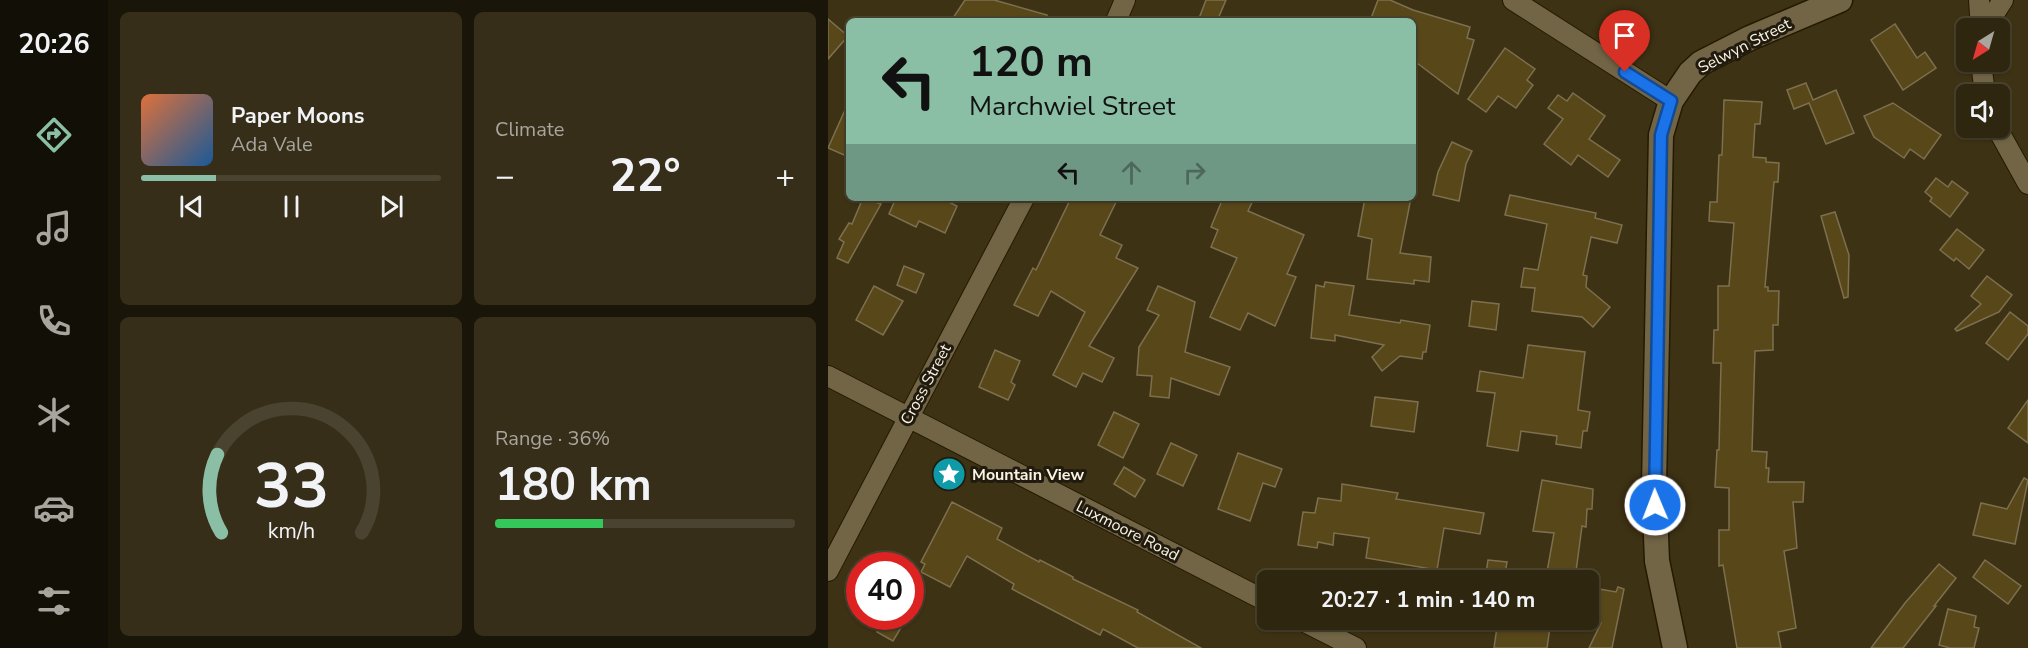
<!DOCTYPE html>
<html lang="en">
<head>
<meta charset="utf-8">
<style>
	body { margin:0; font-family:"Nunito Sans",sans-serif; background:#362e18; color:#f1f3f6; height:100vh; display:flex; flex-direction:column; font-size:22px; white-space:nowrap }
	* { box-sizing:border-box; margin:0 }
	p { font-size:20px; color:#a7a59e }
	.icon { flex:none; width:33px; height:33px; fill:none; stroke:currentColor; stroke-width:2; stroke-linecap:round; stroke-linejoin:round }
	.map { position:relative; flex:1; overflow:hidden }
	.side { display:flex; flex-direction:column; gap:12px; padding:12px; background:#191508; width:720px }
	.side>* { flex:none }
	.top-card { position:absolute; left:18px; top:18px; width:570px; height:183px; border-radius:9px; box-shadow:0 2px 4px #0004,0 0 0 2px #49432f; background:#8abfa5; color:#111; overflow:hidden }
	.needle { width:39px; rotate:217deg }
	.fabs { position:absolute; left:1128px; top:18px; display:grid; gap:12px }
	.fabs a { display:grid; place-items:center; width:54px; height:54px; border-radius:9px; background:#2e260f; box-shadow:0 2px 4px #0004,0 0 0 2px #49432f; font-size:30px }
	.speed { position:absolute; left:18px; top:552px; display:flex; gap:12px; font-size:30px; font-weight:700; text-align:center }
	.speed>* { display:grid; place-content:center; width:78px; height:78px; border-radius:50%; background:#2e260f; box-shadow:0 2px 4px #0004,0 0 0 2px #49432f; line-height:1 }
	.speed .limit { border:9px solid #d22; background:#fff; color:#111 }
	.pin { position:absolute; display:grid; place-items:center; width:51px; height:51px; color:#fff; margin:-62px -26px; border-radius:50% 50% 50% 0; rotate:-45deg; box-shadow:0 0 6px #0007 }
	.pin .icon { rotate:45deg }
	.me { position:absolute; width:66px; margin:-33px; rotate:359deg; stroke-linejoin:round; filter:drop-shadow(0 0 4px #0008) }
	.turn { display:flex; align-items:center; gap:21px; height:126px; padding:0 24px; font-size:27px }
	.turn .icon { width:78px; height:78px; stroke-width:2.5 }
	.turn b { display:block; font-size:42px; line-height:51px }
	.lanes { display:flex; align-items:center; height:57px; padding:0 24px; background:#0003; justify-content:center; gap:30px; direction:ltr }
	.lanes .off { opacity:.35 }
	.big { font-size:45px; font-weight:700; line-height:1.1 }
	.side .widget { flex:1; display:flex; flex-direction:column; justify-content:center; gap:9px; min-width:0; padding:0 21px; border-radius:9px; background:#362e18 }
	.side .dial { align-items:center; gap:0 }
	.dial svg { height:156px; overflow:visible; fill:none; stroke:#49432f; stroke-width:7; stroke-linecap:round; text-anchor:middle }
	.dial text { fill:#f1f3f6; stroke:none }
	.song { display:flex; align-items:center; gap:18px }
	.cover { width:72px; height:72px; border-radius:9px; background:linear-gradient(135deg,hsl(20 70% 55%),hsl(210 70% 35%)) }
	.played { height:6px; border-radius:3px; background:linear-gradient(90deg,#8abfa5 25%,#49432f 25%) }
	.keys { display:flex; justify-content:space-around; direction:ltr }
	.heat { display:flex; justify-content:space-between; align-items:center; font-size:33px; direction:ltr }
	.charge { height:9px; border-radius:4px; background:linear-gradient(90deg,#34c759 36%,#49432f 0) }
	.side .tiles { flex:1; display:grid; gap:12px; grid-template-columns:repeat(2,1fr) }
	.trip { position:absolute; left:429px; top:570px; width:342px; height:60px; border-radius:9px; background:#2e260f; box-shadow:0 2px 4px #0004,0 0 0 2px #49432f; font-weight:700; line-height:60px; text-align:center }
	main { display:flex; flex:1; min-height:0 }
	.tab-bar { display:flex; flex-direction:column; width:108px; justify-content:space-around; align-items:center; background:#120f06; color:#a7a59e }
	.tab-bar .icon { width:42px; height:42px }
	.tab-bar .current { color:#8abfa5 }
	.tab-bar b { font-size:27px; color:#f1f3f6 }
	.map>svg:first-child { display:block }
	.building { fill:#584718; stroke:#7d7050; stroke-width:1.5 }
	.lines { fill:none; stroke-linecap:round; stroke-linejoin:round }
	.minor-casing { stroke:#241a00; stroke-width:22 }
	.tertiary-casing { stroke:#241a00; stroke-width:27 }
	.minor { stroke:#726546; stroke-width:20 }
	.tertiary { stroke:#726546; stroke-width:24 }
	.route-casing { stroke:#114b97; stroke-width:15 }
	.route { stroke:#1a73e8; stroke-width:10 }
	.labels { text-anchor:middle; stroke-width:6; stroke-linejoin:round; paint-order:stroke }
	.street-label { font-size:16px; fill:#faf3e1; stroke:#201b0e }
	.poi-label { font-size:16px; font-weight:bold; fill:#faf3e1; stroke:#201b0e; text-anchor:start }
</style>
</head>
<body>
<main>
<nav class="tab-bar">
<b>20:26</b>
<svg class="icon current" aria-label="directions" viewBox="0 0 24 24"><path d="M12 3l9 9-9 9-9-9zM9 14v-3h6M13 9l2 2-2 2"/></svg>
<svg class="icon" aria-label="music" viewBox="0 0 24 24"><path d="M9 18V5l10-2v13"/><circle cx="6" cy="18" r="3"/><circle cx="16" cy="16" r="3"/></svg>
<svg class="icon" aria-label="phone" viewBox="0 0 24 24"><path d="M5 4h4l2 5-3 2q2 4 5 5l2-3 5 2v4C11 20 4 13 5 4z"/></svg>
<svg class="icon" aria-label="climate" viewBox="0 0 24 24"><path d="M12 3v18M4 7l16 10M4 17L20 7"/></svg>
<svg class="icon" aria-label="car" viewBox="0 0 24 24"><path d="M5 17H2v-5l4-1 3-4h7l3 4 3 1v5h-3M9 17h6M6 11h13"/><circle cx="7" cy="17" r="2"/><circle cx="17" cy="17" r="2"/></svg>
<svg class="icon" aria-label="filters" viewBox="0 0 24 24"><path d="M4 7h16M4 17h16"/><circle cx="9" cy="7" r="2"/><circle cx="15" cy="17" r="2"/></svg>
</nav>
<section class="side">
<div class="tiles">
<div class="widget">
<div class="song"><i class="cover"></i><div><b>Paper Moons</b><p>Ada Vale</p></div></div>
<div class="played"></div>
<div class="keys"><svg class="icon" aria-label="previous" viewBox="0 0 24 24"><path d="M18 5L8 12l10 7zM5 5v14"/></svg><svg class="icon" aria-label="pause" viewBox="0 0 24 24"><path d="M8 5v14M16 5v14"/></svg><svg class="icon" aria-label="next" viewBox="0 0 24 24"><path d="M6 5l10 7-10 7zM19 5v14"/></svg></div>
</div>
<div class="widget"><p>Climate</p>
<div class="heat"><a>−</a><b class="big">22°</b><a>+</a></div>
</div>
<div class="widget dial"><svg viewBox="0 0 100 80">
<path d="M14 69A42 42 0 1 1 86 69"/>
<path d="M14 69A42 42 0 0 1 12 29" stroke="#8abfa5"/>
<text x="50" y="56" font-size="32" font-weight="700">33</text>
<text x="50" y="72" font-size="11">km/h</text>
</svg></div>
<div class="widget"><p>Range · 36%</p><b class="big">180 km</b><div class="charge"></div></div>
</div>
</section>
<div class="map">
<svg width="1200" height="648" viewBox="0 0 1200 648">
	<rect width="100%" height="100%" fill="#3e3214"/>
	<g class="building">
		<path d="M137,0h29l53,15v6h-96z"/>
		<path d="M378,0h20l-9,21h-19z"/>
		<path d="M550,0h12l23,10 57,17 -3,11 7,2 -16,54 -45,-34v-39h-43z"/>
		<path d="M0,19l20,17 -20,23z"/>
		<path d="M1067,24l22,34 8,-6 11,16 -33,22 -32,-50z"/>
		<path d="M677,48l30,21 -8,11 6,5 -17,23 -18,-12 -12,16 -18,-13z"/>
		<path d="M978,83l7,17 23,-10 18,43 -28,11 -17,-41 -15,6 -7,-19z"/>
		<path d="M745,93l32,23 -16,23 31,21 -12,17 -30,-22 -7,10 -27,-21 19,-25 -15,-11 10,-13 9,6z"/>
		<path d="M896,100l38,2 -2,22h-5l-2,33 13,1v4l13,1 -1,19h-4l-9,105h3v4h11l-1,34h-5v25l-18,1 -3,100 15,1 -1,16h3l-1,14h36l-1,20h-10l4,46 -13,3 12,77 -18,4 3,16h-44l-14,-83 -4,1v-36h10v-42l-14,-1 2,-37h2l2,-87h-8l1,-33h4v-44h11l5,-63 -25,-2 1,-19h7l2,-47h3z"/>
		<path d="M21,101v56l-21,-9z"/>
		<path d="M1065,103l48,32 -17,24 -14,-10 -6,9 -30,-21 -10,-21z"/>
		<path d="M624,142l20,9 -6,13 -7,37 -26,-6 5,-23z"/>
		<path d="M1108,178l12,9 4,-6 16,12 -18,24 -20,-16 2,-3 -7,-6z"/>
		<path d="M682,195l86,18 -1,5 27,7 -5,18 -26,-6 -8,38 4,1 -1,11 24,20 -17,20 -11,-10 -50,-6 3,-23 -14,-1 3,-19 14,2 9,-46 -42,-9z"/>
		<path d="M35,198l18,6 -33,59 -11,-5 7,-16 -5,-3 10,-16 3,1z"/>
		<path d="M68,198h45l16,8 -12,27 -26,-12 -3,6 -27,-13z"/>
		<path d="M243,198h47l-18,37 22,10 -6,13 22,10 -49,78 25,12 -12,24 -19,-9 -7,14 -23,-12 32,-63 -34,-21 -13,25 -24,-11 19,-37 3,2z"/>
		<path d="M395,198h31l-6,13 56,24 -17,39 9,3 -21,49 -27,-13 -8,17 -30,-13 27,-59 -26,-11 7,-17 -7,-3z"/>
		<path d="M537,198h46l-11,55 31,4 -2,25 -15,-2v4l-47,-5 5,-40 -14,-3z"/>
		<path d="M1007,212l14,43 -1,42 -4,1 -23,-82z"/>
		<path d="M1129,229l27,21 -15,19 -13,-11 -2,3 -14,-11z"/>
		<path d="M76,266l20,8 -8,19 -19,-8z"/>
		<path d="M1159,276l25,19 -13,17 -42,19 -2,-2 26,-25 -10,-8z"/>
		<path d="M497,282l29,4 -5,29 51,8 1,-3 29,5 -4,27h-3l-1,7 -22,-3 -18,15 -10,-14 12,-12 -49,-10v6l-24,-3 5,-53 8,2z"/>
		<path d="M46,286l29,15 -20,34 -27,-15z"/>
		<path d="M330,286l37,16 -10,50 45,15 -11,28 -48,-17 -2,20 -19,-2 2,-20 -15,-1 2,-28 20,-32 -12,-5z"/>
		<path d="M644,301l27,3 -3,26 -27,-4z"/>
		<path d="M1182,312l18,14v8l-20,26 -22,-17z"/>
		<path d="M700,345l57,7 -7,58 12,2 -3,19h-4l-2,17 -25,-4 1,-8 -36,-5 -3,20 -31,-5 8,-53 -18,-2 3,-20 43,7z"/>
		<path d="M167,350l25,11 -9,21 4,3 -7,15 -29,-13z"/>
		<path d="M547,397l43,5 -4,30 -43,-6z"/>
		<path d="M1200,400v43l-20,-15z"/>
		<path d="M286,412l25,12 -16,34 -25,-13z"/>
		<path d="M343,443l26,12 -14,31 -26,-12z"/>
		<path d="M410,453l44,16 -7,18 -12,-4 -13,38 -32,-12z"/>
		<path d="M296,467l21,13 -10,17 -21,-13z"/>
		<path d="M1196,478l4,2 -13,64 -42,-9 8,-32 26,6z"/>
		<path d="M714,480l51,9 -1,20h-5l-1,18 -4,-1 -7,53 -28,-7 7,-39 -21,-2z"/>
		<path d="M514,484l56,9 -2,6 88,14 -4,21 -36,-6 -7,42 -71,-12 3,-20 -35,-5 -1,12 -15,-3 -1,6 -19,-3 5,-33 12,1 3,-15 23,3z"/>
		<path d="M124,502l50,26 -5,11 42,23 1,-2 33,17v2l65,31 -1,2 64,36h-63l-35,-19 -3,6 -88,-46 2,-5 -47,-28 -17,31 -29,-15 4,-8 -4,-2z"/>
		<path d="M660,560l19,2 -3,18h-19z"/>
		<path d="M1157,560l36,26 -13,18 -35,-27z"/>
		<path d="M1111,564l17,14 -22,28h2l-33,42h-32l34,-45z"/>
		<path d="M760,587l28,5 2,-5 6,2 -12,59h-23l12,-25 -13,-2z"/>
		<path d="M1120,609l28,7 -2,11 5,1 -5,20h-24l-11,-3z"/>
		<path d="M58,616l16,10 -9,15 -16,-9z"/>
		<path d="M670,620h53l-4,28h-53z"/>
	</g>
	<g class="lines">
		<defs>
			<g id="minor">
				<path d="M685,0l158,101"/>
				<path d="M1151,0l2,28"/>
				<path d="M288,21l9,-21"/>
				<path d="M1157,28l18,-28"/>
				<path d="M1153,62l4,32"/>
				<path d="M1169,128l31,56"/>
				<path d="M0,376l440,226"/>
				<path d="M0,571l196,-373"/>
				<path d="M473,620l55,28"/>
			</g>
			<path id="tertiary" d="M847,648l-18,-87 -3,-75 7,-351 10,-34 19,-28 11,-10 49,-25 90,-38"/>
		</defs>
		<use href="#minor" class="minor-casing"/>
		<use href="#tertiary" class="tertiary-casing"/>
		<use href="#minor" class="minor"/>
		<use href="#tertiary" class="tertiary"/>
	</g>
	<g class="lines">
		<defs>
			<path id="route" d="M797,72l46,29 -10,34 -6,370"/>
		</defs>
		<use href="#route" class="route-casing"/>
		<use href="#route" class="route"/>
	</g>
	<defs>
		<symbol id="sight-disc" viewBox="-11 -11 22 22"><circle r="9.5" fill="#0f9aa8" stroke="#201b0e"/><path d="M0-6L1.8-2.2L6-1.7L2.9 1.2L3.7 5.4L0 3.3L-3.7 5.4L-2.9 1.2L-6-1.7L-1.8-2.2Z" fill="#fff"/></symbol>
	</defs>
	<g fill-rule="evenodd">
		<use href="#sight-disc" x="102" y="455" width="38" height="38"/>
	</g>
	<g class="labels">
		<g class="street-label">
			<text transform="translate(916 45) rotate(-27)" y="6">Selwyn Street</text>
			<text transform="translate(97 384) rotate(-62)" y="6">Cross Street</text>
			<text transform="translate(300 530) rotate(27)" y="6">Luxmoore Road</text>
		</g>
		<g class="poi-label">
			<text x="144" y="480">Mountain View</text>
		</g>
	</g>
</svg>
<div class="fabs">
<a><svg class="needle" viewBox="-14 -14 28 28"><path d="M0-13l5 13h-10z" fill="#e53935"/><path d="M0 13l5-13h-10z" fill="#a7a59e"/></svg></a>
<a><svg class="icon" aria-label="sound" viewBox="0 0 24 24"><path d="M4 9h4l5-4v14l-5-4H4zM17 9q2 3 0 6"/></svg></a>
</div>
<div class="speed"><div class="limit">40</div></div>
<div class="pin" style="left:797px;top:72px;background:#d93025"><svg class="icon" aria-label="arrive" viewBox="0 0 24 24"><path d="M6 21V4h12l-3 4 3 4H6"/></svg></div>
<svg class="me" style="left:827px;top:505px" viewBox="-20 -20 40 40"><circle r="17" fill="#1a73e8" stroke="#fff" stroke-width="3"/><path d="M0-11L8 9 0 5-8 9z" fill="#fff"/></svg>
<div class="trip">20:27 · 1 min · 140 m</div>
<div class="top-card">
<div class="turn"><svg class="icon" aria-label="left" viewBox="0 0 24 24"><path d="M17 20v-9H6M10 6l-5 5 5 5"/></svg><div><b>120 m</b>Marchwiel Street</div></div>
<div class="lanes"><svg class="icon" aria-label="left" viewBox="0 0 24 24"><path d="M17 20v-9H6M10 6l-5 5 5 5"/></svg><svg class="icon off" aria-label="ahead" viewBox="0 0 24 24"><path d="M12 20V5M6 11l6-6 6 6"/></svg><svg class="icon off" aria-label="right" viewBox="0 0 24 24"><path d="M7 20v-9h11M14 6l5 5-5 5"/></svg></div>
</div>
</div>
</main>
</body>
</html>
